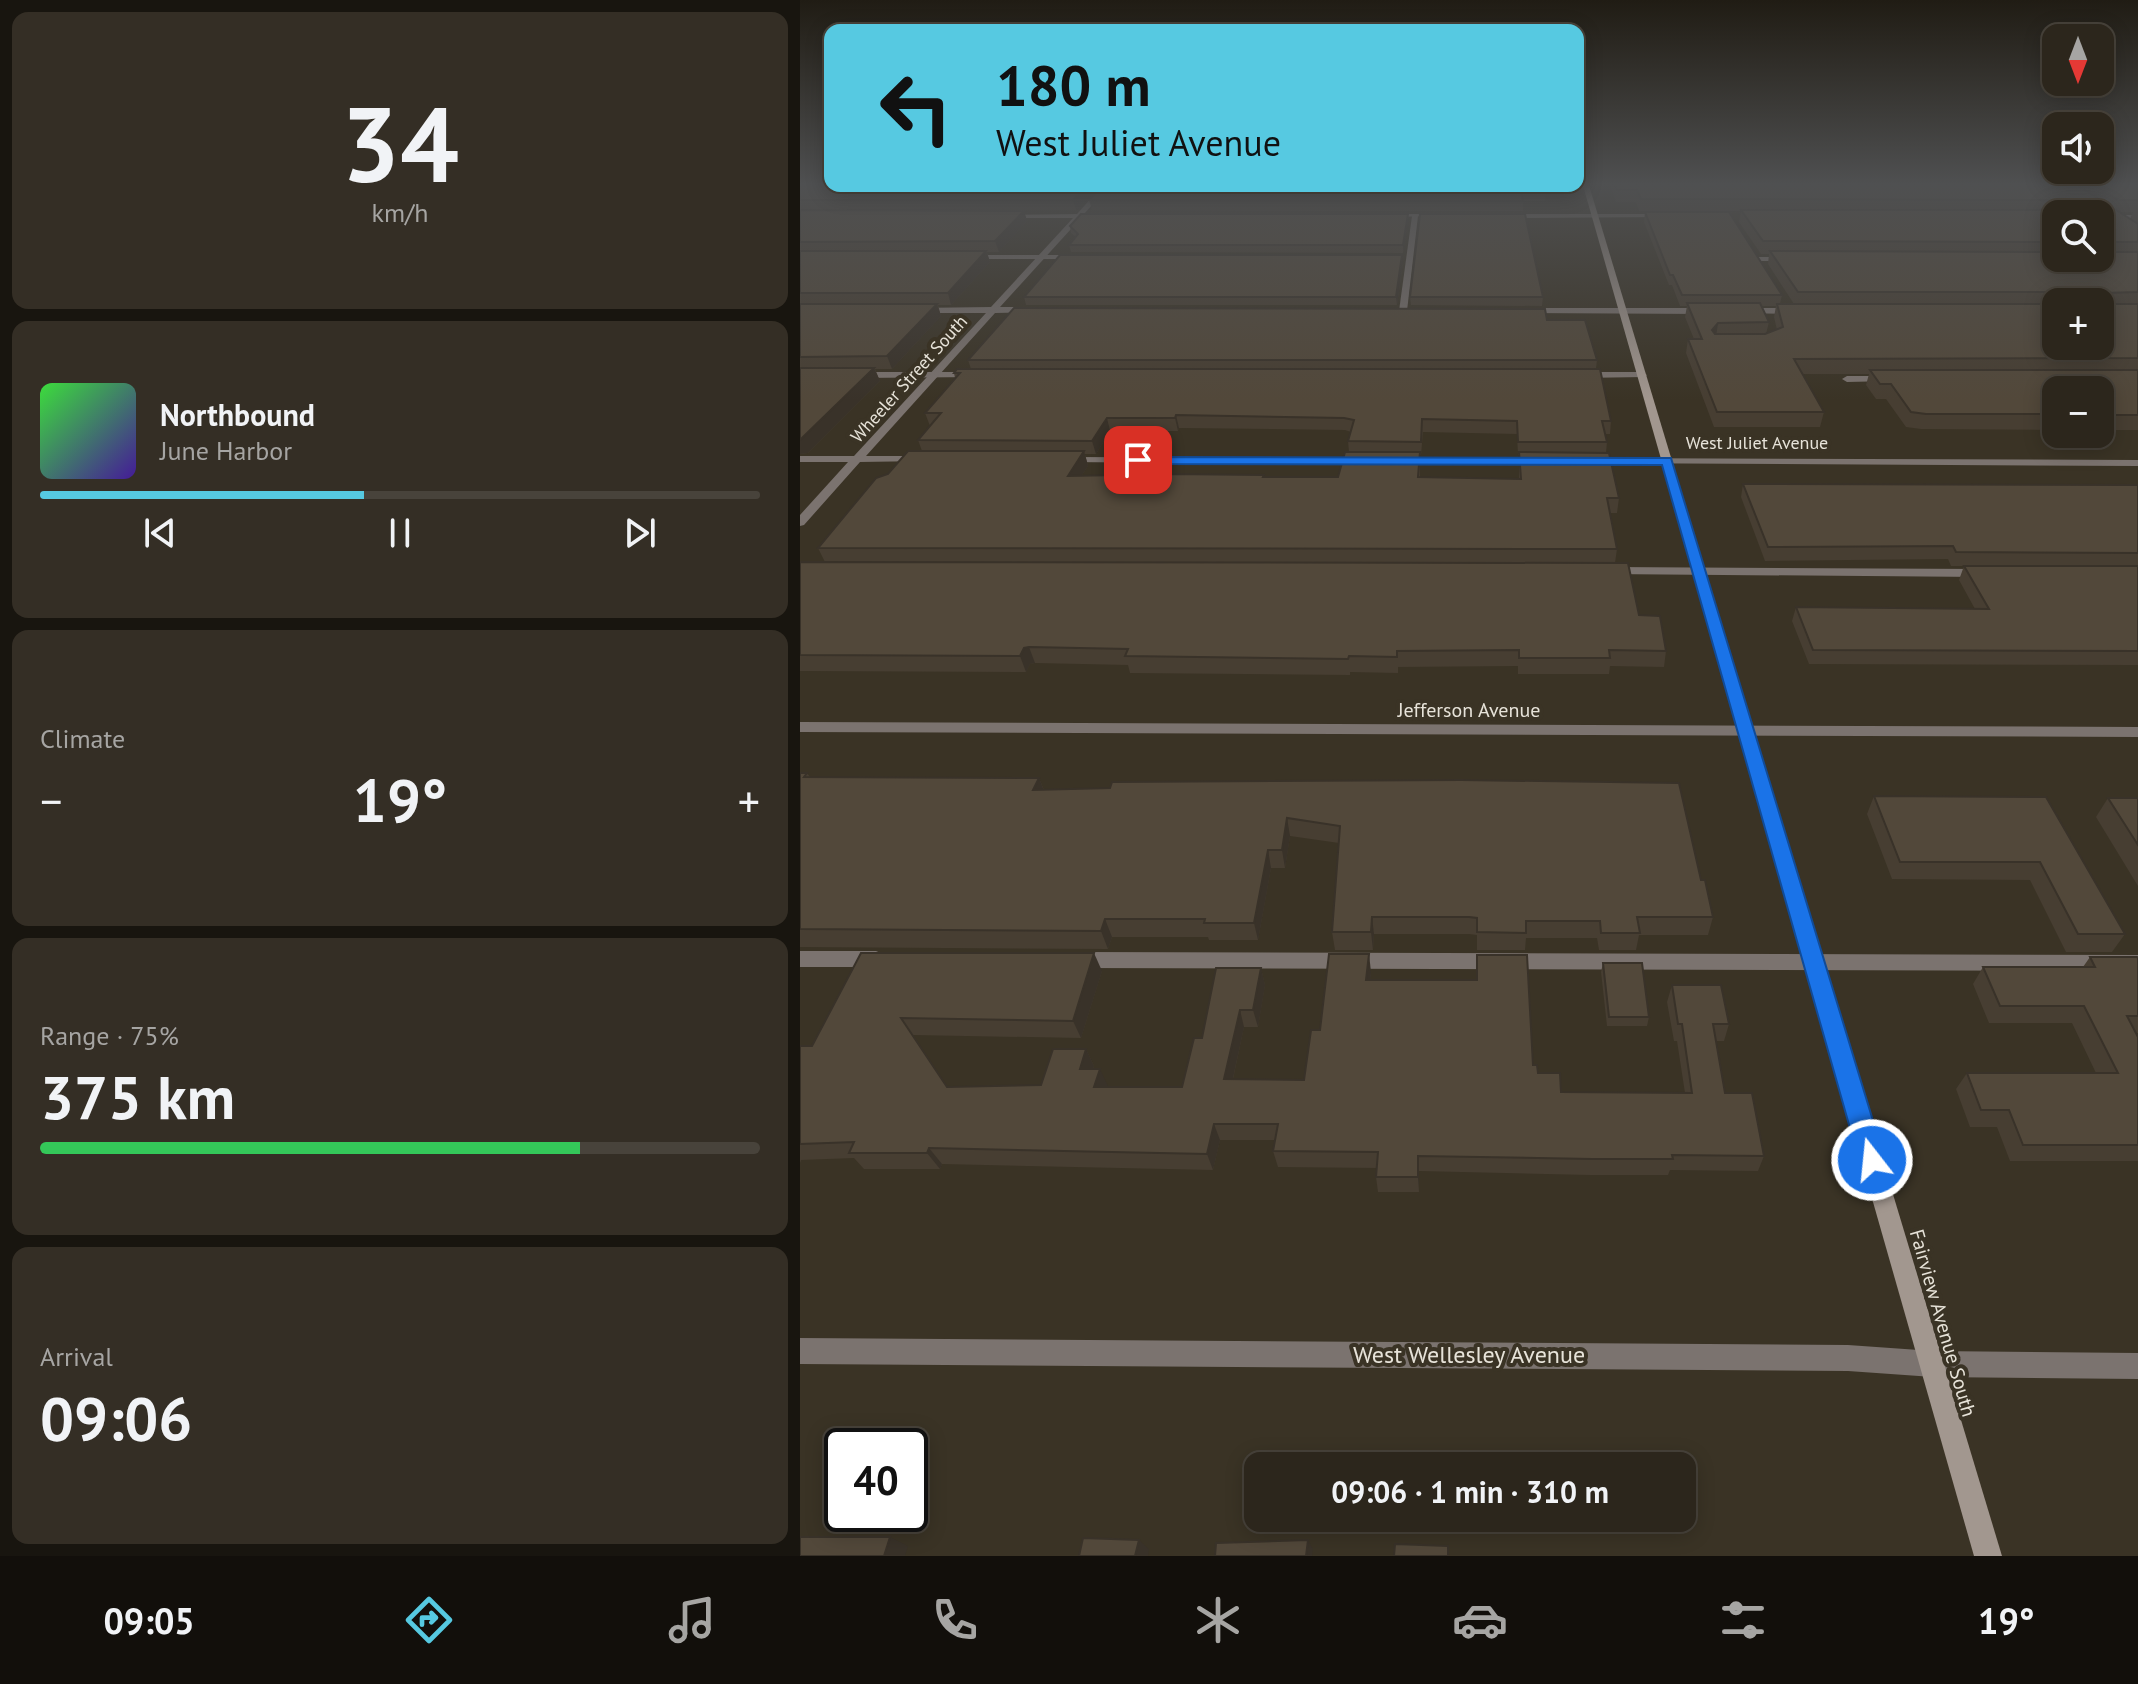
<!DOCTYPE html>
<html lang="en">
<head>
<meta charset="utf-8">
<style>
	body { margin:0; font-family:"PT Sans",sans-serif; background:#342e25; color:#f1f3f6; height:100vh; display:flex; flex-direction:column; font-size:30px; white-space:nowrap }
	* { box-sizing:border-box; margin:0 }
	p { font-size:26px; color:#a6a5a3 }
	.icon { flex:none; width:44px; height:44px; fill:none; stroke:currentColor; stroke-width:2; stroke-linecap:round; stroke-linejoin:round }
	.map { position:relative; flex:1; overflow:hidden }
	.drawer { display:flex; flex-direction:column; gap:12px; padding:12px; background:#18150f; width:800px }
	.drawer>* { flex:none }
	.banner { position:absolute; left:24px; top:24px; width:760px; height:168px; border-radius:16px; box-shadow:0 4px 20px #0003,0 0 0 2px #48433b; background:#56c9e1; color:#111; overflow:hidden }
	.needle { width:52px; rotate:180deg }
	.buttons { position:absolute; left:1242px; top:24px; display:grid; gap:16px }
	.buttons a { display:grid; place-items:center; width:72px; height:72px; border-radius:16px; background:#2c261c; box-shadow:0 4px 20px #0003,0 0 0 2px #48433b; font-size:40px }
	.speed { position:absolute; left:24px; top:1428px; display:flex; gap:16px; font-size:40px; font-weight:700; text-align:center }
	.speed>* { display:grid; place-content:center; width:104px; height:104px; border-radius:50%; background:#2c261c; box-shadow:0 4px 20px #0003,0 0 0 2px #48433b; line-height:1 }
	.speed .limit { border:4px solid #111; border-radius:12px; background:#fff; color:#111 }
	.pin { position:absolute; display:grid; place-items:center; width:68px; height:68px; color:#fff; margin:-34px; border-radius:16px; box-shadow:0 4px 12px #0006 }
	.me { position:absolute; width:88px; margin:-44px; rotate:344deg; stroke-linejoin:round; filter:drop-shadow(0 0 6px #0008) }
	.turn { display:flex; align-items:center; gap:28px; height:168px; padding:0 40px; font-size:36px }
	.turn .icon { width:104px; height:104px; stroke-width:2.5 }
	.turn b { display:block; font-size:56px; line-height:68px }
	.big { font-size:60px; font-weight:800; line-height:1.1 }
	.drawer .tile { flex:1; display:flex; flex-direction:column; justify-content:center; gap:12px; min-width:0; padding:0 28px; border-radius:16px; background:#342e25 }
	.drawer .dial { align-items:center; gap:0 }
	.dial b { font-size:104px; line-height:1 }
	.song { display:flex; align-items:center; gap:24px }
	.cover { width:96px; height:96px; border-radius:12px; background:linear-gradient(135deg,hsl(120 70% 55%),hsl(260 70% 35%)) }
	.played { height:8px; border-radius:4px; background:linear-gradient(90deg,#56c9e1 45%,#48433b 45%) }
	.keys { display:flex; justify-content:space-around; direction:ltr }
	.heat { display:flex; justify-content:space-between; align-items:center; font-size:44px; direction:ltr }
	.charge { height:12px; border-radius:6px; background:linear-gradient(90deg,#34c759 75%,#48433b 0) }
	.trip { position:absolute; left:444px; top:1452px; width:452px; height:80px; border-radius:16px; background:#2c261c; box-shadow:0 4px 20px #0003,0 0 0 2px #48433b; font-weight:800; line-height:80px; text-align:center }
	.dock { display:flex; height:128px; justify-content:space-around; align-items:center; background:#120f0b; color:#a6a5a3 }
	.dock .icon { width:56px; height:56px }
	.dock .current { color:#56c9e1 }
	.dock b { font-size:36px; color:#f1f3f6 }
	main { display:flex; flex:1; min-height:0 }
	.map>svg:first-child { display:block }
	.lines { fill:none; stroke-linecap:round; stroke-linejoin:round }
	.lane { fill:#7b736f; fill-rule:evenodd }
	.street { fill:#7b736f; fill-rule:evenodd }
	.secondary { fill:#a2978f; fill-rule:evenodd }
	.wall { fill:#473e32; fill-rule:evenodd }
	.shaded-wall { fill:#393229 }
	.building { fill:#52483a; stroke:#393229; stroke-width:2 }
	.route { fill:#1a73e8; stroke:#114b97; stroke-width:2 }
	.labels { text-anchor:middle; stroke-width:8; stroke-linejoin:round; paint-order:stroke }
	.far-street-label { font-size:18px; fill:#e7e3d9; stroke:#3a3325 }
	.street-label { font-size:20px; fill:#e7e3d9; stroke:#3a3325 }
	.near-street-label { font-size:24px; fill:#e7e3d9; stroke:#3a3325 }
</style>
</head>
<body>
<main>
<section class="drawer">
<div class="tile dial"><b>34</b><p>km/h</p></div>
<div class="tile">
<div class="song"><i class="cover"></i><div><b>Northbound</b><p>June Harbor</p></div></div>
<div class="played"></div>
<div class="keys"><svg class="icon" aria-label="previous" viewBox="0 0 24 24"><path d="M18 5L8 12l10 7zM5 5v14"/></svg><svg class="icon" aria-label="pause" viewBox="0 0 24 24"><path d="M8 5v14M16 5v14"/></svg><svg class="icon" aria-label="next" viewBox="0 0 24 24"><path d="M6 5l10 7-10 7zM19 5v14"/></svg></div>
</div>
<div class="tile"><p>Climate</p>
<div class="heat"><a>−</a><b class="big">19°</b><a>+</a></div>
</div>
<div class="tile"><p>Range · 75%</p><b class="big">375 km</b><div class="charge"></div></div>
<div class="tile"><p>Arrival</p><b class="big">09:06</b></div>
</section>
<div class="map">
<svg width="1338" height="1556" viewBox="0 0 1338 1556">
	<rect width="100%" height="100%" fill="#3a3325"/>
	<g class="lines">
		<g class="lane">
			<path d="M615,214l3,2 -11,95 -4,3 -4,-3 13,-95z"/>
			<path d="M167,255h111l4,2 -4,2h-108z"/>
			<path d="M953,257h38l4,2 -4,2h-35z"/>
			<path d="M176,372l3,1v4l-123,1 -5,-3 5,-3z"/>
			<path d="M842,372l5,3 -2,2 -65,1 -5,-3 5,-3z"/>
			<path d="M1088,376l5,3 -2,2 -44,1 -5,-3 5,-3z"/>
			<path d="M810,567l372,2 6,4 -6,4 -376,-3v-6z"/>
			<path d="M0,951h76l7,3 2,5 -2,5 -7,3h-76z"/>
			<path d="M276,952l1062,3v16l-1062,-3 -7,-2 -2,-6 2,-6z"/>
		</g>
		<g class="street">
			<path d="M302,186h7l-25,28h14l2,3 -19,1 -81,89h30l3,1v4l-38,1 -129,143h56l4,1v4l-66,1 -56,63 -4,1v-11l48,-53h-48v-6h54l132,-143h-68l-4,-3 1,-2 76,-1 82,-89h-67l-2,-3 73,-1z"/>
			<path d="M586,214h52l3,2 -57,1z"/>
			<path d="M866,214l2,3 -162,1 -3,-2 3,-2z"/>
			<rect x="1300" y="215" width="38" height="4"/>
			<path d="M726,308h180l4,3 -4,3 -183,-1v-4z"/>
			<path d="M942,308h52l4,3 -4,3 -55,-1v-4z"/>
			<path d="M266,457l296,1 5,3 -5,3 -300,-2 -1,-2z"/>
			<path d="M602,458h136l5,3 -5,3 -140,-1 -1,-2z"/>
			<path d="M790,458l548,2v6l-552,-3 -1,-2z"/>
			<path d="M0,722l1338,5v10l-1338,-5z"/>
			<path d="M0,1338l1048,7 85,6 205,2v26l-205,-2 -85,-6 -1048,-7z"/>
		</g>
		<path class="secondary" d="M782,182h6l414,1374h-28z"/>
	</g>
	<g class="wall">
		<path d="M0,182l30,4h269l-23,24h-194l142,1 3,10 -28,31h-12l3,10 -39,43h-13l3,11 -49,53h-17l5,12 -72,72 -8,1z"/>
		<path d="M809,182h529v248h-38v-40h-44v40l-135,-1 -15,-2 -20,-28h-10l-10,-14 3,-11h-66l21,38 -4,15h-106l-28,-74 2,-14h6l-9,-22 2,-11h-7l-8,-21h-3l-25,-63 1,-10 137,83 -2,9h14l-26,-40 1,-10h-8l-22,-32 2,-11h-102l-3,-9h-20zM1319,212h14l-3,7zM1256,214h44v44h-44zM1256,302h44l-44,44zM961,306h15l-2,11 3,13 -11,4 3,-12z"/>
		<path d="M746,191l-1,10h-22v10l-431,-1 -3,-10z"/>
		<path d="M608,221l-5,32 -332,-1 -2,-7 7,-8 -5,-4 -1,-7z"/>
		<path d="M603,263l-6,42h-371l-2,-8z"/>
		<path d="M610,297h133l-1,9 -131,-1z"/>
		<path d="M747,320l50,40 -1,9 15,52 -1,13h-5l2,8 -1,11 13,45 -2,15h-7l7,36 -2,14 24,52 27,36 -2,16 -54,-1 -1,8h-91v-8l-120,1v6l-48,-1v3l-220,-2 -2,-8 -93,-2 -5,1 -4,8 -226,-1v-109h25l-7,-14 70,-74 34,-23 -4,-11 12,-14 -5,-13 30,-35 -1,-5 17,-4 -3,-9zM379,428l166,2 6,2 -3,9 1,11 -11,25h-74v-2h-182l6,-9 -3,-12h11l14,-23h68zM623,432l94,2 1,21h1v24l-99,-2v-22h1z"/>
		<path d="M943,484l395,1v81h-187l-3,-7 -183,2 -24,-64z"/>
		<path d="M1164,566h174v99l-329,-1 -17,-43 4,-14 179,2 -16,-29z"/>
		<path d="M0,773h7l3,4 229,1 5,12 66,-2 591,92 12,37 -5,18h-69l-3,15h-37l-2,-12h-71l-1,12h-48v-15l-8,-1h-95l-1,16h-38l-3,-18 7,-89 -49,-7 -5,32h-14l-13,72h-49l-1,-3h-96l-4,12 -308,-2z"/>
		<path d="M1074,796l172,1 79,137 -13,18h-46l-36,-72 -138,-1 -25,-65z"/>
		<path d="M1308,798h30v88l-42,-69z"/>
		<path d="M61,953l241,18 -21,67 -168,-3 34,52 94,-2 45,-36 8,17 -1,3 14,18h75l20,-49 59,-70 4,17 -7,42h-14l-11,52 71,1 16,-50 51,-58 -1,8 163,85 5,8 23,19 124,1 -8,-52h-3l-7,-39 5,-17 57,39 -5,17h-8l9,52 39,63 -6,15 -88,-1 -2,5h-78l-171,-4v21h-41l-2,-15 1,-9 -99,-1 -5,-16 2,-11h-55l-7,30 -271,-6 -2,5h-76l-10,-11 -53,2 -1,3v-117h12z"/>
		<path d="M1290,957l48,1v75h-2l2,4v124h-128l-13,-34h-27l-14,-38 11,-16h129l-24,-50h-83l-16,-39 10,-17h100z"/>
		<path d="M803,963l46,54 -2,9h-40l-6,-54z"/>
	</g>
	<g class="shaded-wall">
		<path d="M287,186h12l-23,24 -3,-10z"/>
		<path d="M224,211l3,10 -28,31 -4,-11z"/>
		<path d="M608,214v7l-5,32v-8z"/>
		<path d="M186,251l4,11 -39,43 -3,-12z"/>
		<path d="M602,255l1,8 -6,42 -1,-8z"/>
		<path d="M137,304l4,12 -49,53 -5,-13z"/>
		<path d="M918,323l-2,14 -4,-7z"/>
		<path d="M74,368l6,13 -72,72 -8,1v-14z"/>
		<path d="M376,415l3,13 -1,3 -3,-13z"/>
		<path d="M307,418l3,13 -14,23 -4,-13z"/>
		<path d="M284,451l4,15 -16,24 -4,-14z"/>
		<path d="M229,647l6,16 -5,1 -4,8 -6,-16 4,-8z"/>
		<path d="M239,778l7,18 -13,-6z"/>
		<path d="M487,818l3,18 -5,32 -3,-18z"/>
		<path d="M468,850l3,18 -13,72 -4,-17z"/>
		<path d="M572,917l2,17 -1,16 -2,-18z"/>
		<path d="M305,919l7,18 -4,12 -7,-18z"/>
		<path d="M294,953l8,18 -21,67 -8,-17z"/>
		<path d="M569,954l2,18 -2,26 -3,-18z"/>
		<path d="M461,968l4,17 -7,42 -5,-17z"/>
		<path d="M440,1010l4,17 -15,69 -5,-17z"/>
		<path d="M286,1049l8,17 -6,20 -8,-17z"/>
		<path d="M300,1069l8,17 -5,18 -9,-17z"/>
		<path d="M414,1124l6,16 -7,30 -6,-16z"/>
		<path d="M129,1148l13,16 -2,5 -13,-16z"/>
		<path d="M618,1156l1,15v21l-1,-15z"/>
		<path d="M90,1537l18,9 -3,10h-21z"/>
		<path d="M339,1540l10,9 -1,7h-13z"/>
		<path d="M508,1540l5,9 -1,7h-6z"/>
	</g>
	<g class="building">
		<path d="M0,182h30v4h257l-14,14h-273z"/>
		<path d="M814,182h458l66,42v18h-38v-28h-44v28l-293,-1 -22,-31h319l3,-7 -3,-3 -419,-1 -4,-9h-20z"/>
		<path d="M1290,182h48v18h-19z"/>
		<path d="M302,186h443l1,5h-25l2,10 -434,-1z"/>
		<path d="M0,210l224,1 -29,30 -195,1z"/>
		<path d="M845,212h84l53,83h-100l-9,-20h-3z"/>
		<path d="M281,214h327l-5,31h-334l9,-11 -8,-8z"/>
		<path d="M620,214h105l18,83h-133z"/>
		<path d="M0,251h186l-38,42h-148z"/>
		<path d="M970,251l286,1v6h44v-6h38v40l-34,1 2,11h32v54l-344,1 30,53h-107l-29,-73h14l-15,-36h73l9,19 -51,1 -6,7 3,4h50l18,-7 -6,-23h279v42h44v-44h-37l1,-1 -3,-9h-263z"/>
		<path d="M260,255h342l-6,42h-372z"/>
		<path d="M0,304h137l-50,52 -87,1z"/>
		<path d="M214,308l531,1 2,11h38l12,40h-629z"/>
		<path d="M0,368h74l-74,72z"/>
		<path d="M157,369h643l11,52h-9l5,21h-89l-1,-21 -95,-2 -1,23 -73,-1 6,-21 -10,-2 -168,-3 -1,3h-68l-15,23 -174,-1 23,-27h-16l35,-40h-6z"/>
		<path d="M1070,370h268v45h-38v-25h-44v24h-130l-15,-2 -20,-28h-11z"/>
		<path d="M108,451h176l-16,25 104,-2 92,1 -1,2h75l7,-25h75l-2,25 103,2 -2,-27 90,1 10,45h-12l10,51 -799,-1 58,-70 12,-4z"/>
		<path d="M943,484l395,1v68l-182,-1 -3,-6 -185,1z"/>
		<path d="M0,562l828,1 11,52 21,1 6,35 -57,-1 1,8h-91v-8l-122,1v6l-48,-1 -1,3 -223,-3 3,-7 -99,-2 -5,1 -4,8 -220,-1z"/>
		<path d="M1164,566h174v85l-325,-1 -17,-43 193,2z"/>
		<path d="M0,773h7l-3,4 235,1 -6,12 77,-2 2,-6 349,-2 218,3 22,97h4l8,37h-76l3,16h-39l-1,-12h-74v12l-49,-1v-14l-8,-1h-97l-1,15h-39l8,-106 -53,-8 -5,32h-14l-14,73h-50l1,-4h-100l-4,12 -301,-2z"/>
		<path d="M1074,796l172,1 79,137h-47l-38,-72h-140z"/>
		<path d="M1308,798h30v47z"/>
		<path d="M61,953h233l-21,68 -172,-3 46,69 94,-2 12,-36h33l-6,20h20l-6,18h88l12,-49h8l14,-70h45l-8,42h-13l-16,69 80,1 7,-50h9l9,-76h40l-3,26h111v-25h50l6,110h4l1,8h22l1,19 131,1 -10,-69h-4l-6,-39h49l8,39h-16l12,69h27l12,63 -92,-1 1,4h-81l-174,-3v21h-42l2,-25 -105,-1 5,-27h-64l-7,30 -278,-6 -2,5h-78l5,-11 -54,2v-98h12z"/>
		<path d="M1290,957h47l1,1v58h-11l11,21v108h-115l-14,-35h-28l-14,-37h151l-34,-67h-84l-17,-39h112z"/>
		<path d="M803,963h39l7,54h-40z"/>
		<path d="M0,1537h90l-6,19h-84z"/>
		<path d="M283,1538l56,2 -4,16h-56z"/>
		<path d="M508,1540l-2,16h-91l1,-13z"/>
		<path d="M595,1544l53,2v10h-54z"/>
	</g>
	<linearGradient id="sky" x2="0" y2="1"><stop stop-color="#201c14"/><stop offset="0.46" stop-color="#4f5051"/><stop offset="1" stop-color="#4f5051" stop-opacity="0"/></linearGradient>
	<rect width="1338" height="400" fill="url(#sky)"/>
	<path class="route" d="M334,457l537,1 214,702 -4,9 -9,4 -9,-4 -4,-9 -197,-695 -524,-1 -4,-1z"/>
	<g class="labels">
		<g class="far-street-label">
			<text transform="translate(109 379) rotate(-48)" y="6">Wheeler Street South</text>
			<text x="957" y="449">West Juliet Avenue</text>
		</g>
		<g class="street-label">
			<text x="669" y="717">Jefferson Avenue</text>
			<text transform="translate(1143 1323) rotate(74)" y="7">Fairview Avenue South</text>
		</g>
		<g class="near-street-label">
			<text x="669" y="1363">West Wellesley Avenue</text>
		</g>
	</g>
</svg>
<div class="buttons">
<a><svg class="needle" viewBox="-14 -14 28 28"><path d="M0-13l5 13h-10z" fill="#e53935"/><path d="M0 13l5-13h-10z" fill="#a6a5a3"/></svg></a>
<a><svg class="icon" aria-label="sound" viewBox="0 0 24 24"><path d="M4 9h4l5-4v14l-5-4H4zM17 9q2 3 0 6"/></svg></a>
<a><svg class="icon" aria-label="search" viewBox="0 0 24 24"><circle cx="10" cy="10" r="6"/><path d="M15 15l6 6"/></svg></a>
<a>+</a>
<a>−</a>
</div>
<div class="speed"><div class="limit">40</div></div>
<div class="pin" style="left:338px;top:460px;background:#d93025"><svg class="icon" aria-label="arrive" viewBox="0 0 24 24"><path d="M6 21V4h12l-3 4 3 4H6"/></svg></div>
<svg class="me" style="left:1072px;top:1160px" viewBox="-20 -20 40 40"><circle r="17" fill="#1a73e8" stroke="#fff" stroke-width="3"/><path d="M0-11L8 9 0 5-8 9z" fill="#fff"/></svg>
<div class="trip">09:06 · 1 min · 310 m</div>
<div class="banner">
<div class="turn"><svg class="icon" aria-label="left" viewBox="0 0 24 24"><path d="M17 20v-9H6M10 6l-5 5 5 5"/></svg><div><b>180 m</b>West Juliet Avenue</div></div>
</div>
</div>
</main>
<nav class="dock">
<b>09:05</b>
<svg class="icon current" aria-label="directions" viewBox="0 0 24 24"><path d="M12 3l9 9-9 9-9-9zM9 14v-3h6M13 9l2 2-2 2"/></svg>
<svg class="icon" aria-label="music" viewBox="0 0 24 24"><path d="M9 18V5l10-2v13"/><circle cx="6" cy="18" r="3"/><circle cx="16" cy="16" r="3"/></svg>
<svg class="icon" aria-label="phone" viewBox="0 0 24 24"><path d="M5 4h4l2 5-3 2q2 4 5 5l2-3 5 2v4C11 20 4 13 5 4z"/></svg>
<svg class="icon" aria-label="climate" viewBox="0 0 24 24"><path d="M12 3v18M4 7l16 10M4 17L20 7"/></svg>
<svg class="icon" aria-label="car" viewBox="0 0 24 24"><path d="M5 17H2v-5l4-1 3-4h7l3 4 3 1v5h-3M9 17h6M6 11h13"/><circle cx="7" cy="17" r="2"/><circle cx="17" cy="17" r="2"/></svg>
<svg class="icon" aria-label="filters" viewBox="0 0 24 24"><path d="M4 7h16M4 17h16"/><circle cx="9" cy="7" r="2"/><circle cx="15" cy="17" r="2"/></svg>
<b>19°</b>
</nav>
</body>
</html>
